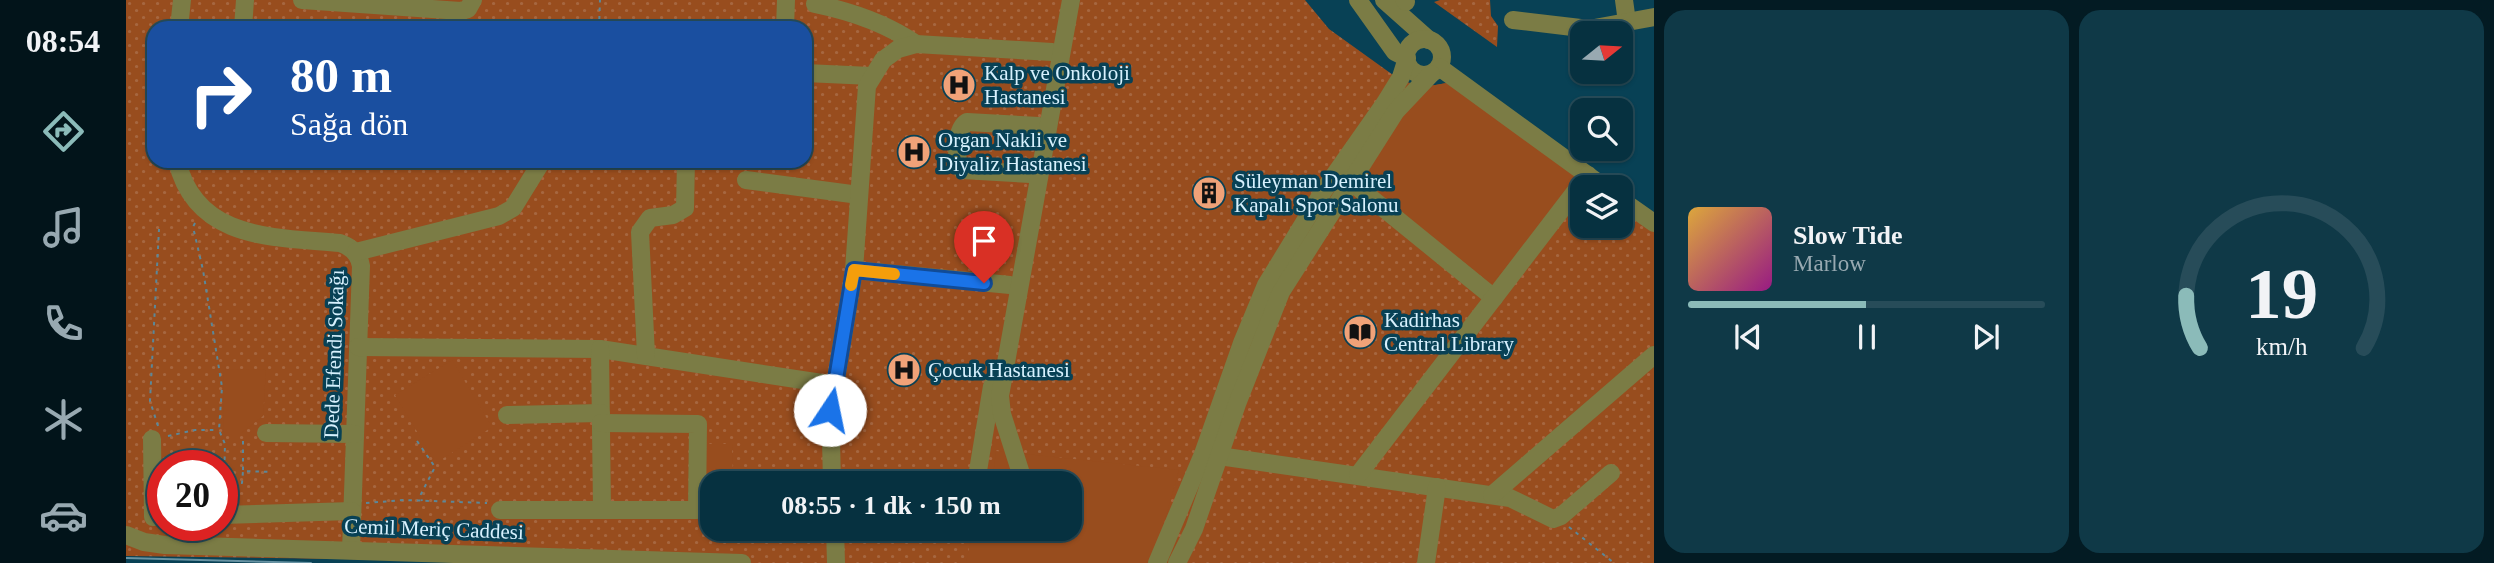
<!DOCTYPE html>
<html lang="tr">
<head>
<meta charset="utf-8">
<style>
	body { margin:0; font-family:Georgia,serif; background:#0f3947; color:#f1f3f6; height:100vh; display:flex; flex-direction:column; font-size:26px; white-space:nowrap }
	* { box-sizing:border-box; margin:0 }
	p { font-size:23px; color:#98a9b1 }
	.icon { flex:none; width:38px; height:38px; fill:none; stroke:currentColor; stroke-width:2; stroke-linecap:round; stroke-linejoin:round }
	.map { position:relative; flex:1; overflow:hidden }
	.side { display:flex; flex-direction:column; gap:10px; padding:10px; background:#031b23; width:840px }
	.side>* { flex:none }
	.top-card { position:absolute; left:21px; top:21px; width:665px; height:147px; border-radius:21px; box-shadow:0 2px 5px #0004,0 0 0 2px #274c59; background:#1a4fa0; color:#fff; overflow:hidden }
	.needle { width:46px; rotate:72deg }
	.fabs { position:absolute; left:1444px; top:21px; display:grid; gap:14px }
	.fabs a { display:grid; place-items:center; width:63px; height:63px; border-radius:14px; background:#063140; box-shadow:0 2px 5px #0004,0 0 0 2px #274c59; font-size:35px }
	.speed { position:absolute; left:21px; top:450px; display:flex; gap:14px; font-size:35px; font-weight:700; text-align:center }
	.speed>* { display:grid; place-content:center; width:91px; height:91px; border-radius:50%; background:#063140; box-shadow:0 2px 5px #0004,0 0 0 2px #274c59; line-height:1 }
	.speed .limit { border:10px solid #d22; background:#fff; color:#111 }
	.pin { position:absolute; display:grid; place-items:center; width:60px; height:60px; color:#fff; margin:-72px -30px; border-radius:50% 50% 50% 0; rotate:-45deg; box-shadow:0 0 7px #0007 }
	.pin .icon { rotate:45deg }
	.me { position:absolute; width:77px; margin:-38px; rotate:11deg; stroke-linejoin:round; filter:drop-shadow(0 0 5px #0008) }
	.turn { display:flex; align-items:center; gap:24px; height:147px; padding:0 28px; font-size:32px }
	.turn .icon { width:91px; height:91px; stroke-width:2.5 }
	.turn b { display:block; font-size:49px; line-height:60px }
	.side .tile { flex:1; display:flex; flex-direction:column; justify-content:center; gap:10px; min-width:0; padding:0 24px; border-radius:21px; background:#0f3947 }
	.side .dial { align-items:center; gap:0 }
	.dial svg { height:182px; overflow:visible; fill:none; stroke:#274c59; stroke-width:7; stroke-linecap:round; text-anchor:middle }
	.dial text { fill:#f1f3f6; stroke:none }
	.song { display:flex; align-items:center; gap:21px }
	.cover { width:84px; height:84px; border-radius:10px; background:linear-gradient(135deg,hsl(40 70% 55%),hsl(310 70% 35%)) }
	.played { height:7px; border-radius:4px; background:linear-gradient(90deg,#8bbbb9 50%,#274c59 50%) }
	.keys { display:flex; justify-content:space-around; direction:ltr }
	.side .tiles { flex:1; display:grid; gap:10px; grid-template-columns:repeat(2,1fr) }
	.trip { position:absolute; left:574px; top:471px; width:382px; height:70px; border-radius:21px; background:#063140; box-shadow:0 2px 5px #0004,0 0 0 2px #274c59; font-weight:800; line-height:70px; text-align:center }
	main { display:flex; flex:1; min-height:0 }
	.dock { display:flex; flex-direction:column; width:126px; justify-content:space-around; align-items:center; background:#02141a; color:#98a9b1 }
	.dock .icon { width:49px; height:49px }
	.dock .active { color:#8bbbb9 }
	.dock b { font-size:32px; color:#f1f3f6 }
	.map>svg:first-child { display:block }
	.grass { fill:url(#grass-dots); fill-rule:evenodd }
	.green { fill:#984d1e }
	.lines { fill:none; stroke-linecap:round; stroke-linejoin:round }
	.path { stroke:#5b8798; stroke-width:2; stroke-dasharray:3.5 5; stroke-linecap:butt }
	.minor { stroke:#7b7c45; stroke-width:18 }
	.tram { stroke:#6893a3; stroke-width:2 }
	.route-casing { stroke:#114b97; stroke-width:18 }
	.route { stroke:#1a73e8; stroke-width:12 }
	.slow { stroke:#f59e0b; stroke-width:12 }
	.labels { text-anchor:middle; stroke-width:7; stroke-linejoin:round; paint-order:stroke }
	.poi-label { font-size:21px; fill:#d7f1fe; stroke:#084155; text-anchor:start }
	.street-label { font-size:21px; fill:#d7f1fe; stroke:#084155 }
</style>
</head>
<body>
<main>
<nav class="dock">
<b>08:54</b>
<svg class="icon active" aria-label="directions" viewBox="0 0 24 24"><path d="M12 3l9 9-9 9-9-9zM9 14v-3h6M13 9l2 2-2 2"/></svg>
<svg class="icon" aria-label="music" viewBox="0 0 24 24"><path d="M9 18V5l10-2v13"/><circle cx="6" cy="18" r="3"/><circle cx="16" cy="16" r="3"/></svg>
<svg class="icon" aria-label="phone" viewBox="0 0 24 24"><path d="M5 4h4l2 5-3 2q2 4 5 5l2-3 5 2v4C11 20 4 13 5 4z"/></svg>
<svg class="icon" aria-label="climate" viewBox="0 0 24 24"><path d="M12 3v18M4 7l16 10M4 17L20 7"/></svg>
<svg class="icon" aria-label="car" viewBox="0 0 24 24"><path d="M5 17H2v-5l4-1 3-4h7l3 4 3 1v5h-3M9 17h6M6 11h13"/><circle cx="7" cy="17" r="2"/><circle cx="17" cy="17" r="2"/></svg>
</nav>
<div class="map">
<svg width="1528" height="563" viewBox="0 0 1528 563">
	<defs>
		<pattern id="grass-dots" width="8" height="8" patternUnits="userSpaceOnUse" patternTransform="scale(1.75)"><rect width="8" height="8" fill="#984d1e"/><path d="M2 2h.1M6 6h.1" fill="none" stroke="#a66740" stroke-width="1.8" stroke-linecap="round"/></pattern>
	</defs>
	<rect width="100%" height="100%" fill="#084155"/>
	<g class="grass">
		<path d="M0,0h1179l24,29 71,51 24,7 34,-6 124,106v39h38l1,-25 33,24v338h-1024l-504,-7zM28,28h651v133h-651zM37,466h59v59h-59zM586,483h357v45h-357z"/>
		<path d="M1314,0h50l1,16 7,10 -1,21 -63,-45z"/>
	</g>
	<g class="green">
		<path d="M1332,81l130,94 -97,109 -133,-106 55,-78 11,-13z"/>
		<path d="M326,360l40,67 -56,36 -41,-68z"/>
		<path d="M98,369l42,1 -3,46 -22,17h-18z"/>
		<path d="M577,444h29l1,39h-21v10h-9z"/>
		<path d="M870,451l183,19 -26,93h-187l7,-34 96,-1v-45h-77z"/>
	</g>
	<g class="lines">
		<g class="path">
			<path d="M473,28l1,-28"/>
			<path d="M69,223l-2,4 10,43 19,117 -3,43 6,14 -1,38 18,1 1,-12 28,1"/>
			<path d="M32,426l-8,-25 9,-172"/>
			<path d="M42,436l27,-6h23"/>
			<path d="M291,441l18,26 -15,29 2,5"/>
			<path d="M117,470v-31"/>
			<path d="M240,503l38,-3 83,3"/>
			<path d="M1443,527l45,36"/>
		</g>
		<g class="minor">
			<path d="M176,0l159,11 7,-2 5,-9"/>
			<path d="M1258,0l45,40"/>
			<path d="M1278,0l2,2"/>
			<path d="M1498,0l3,22"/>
			<path d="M689,4c34,7 72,20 101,40"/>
			<path d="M1387,20l76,9 65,-12"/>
			<path d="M53,28l3,-28"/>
			<path d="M117,28l2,-28"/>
			<path d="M659,28l1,-28"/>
			<circle cx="1298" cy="57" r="18"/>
			<path d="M1313,67l165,120"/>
			<path d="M679,73l66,3"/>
			<path d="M51,161c19,80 98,76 163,82 12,4 19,11 21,23l-10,284"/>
			<path d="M904,174l-68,-4c-8,-9 -6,-42 5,-48l72,4"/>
			<path d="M620,180l113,15"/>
			<path d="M1224,181l144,117"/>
			<path d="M1494,199l34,24"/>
			<path d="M230,252l143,-36 14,-8 29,-47"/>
			<path d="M728,270l156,15"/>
			<path d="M232,347l242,2 235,36"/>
			<path d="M474,349l2,160"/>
			<path d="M520,355l-6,-123 10,-14 23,-3 12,-7 1,-47"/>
			<path d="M381,415l94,-2"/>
			<path d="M140,433l89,1"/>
			<path d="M26,439l1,78h10"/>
			<path d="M1093,456l291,42 43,21 8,-3 50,-43"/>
			<path d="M1232,475l230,-300"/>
			<path d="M706,483l-2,-87 5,-11 19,-115 13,-184 16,-26 15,-11 18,-5 136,8"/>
			<path d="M850,483l16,-97"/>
			<path d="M898,483l-22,-69 -2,-18 71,-396"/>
			<path d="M1366,495l162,-140"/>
			<path d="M374,510h197l1,-86 -97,-1"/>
			<path d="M96,515l130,-4"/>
			<path d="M709,528l1,35"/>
			<path d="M0,535l18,7 21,3 577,18"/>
			<path d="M1031,563l46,-109 39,-111 24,-58 58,-95 61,-87 16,-26 6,-19 -12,-6 -37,-52"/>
			<path d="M1051,563l17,-34 43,-125 44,-112 115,-181 35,-37"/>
			<path d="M1300,563l11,-76"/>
		</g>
		<path class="tram" d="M0,558l185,5"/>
	</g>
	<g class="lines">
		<defs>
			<path id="route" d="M704,410v-14l5,-11 19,-115 130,13"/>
		</defs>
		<use href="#route" class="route-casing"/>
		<use href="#route" class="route"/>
		<path class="slow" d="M725,285l3,-15 40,4"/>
	</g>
	<defs>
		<symbol id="hospital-disc" viewBox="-11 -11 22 22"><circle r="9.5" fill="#f0a278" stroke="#084155"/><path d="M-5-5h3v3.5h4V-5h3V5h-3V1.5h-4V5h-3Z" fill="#111"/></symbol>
		<symbol id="building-disc" viewBox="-11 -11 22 22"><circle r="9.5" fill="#f0a278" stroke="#084155"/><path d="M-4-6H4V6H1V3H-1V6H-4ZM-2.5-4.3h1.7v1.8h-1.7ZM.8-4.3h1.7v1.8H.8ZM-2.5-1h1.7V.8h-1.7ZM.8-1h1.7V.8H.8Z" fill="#111"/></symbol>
		<symbol id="library-disc" viewBox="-11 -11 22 22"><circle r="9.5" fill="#f0a278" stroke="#084155"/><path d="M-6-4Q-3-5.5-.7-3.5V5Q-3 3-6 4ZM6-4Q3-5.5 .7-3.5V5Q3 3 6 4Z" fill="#111"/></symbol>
	</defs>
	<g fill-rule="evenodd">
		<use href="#hospital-disc" x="814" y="66" width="38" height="38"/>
		<use href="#hospital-disc" x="769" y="133" width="38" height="38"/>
		<use href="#building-disc" x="1064" y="174" width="38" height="38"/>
		<use href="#library-disc" x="1215" y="313" width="38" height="38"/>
		<use href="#hospital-disc" x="759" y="351" width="38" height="38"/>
	</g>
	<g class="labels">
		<g class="poi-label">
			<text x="858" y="80">Kalp ve Onkoloji<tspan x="858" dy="24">Hastanesi</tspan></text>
			<text x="812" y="147">Organ Nakli ve<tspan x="812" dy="24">Diyaliz Hastanesi</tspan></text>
			<text x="1108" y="188">Süleyman Demirel<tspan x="1108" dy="24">Kapalı Spor Salonu</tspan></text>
			<text x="1258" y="327">Kadirhas<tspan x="1258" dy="24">Central Library</tspan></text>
			<text x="802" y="377">Çocuk Hastanesi</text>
		</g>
		<g class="street-label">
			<text transform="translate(208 354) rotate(-88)" y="7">Dede Efendi Sokağı</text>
			<text transform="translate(308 529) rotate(2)" y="7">Cemil Meriç Caddesi</text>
		</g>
	</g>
</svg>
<div class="fabs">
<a><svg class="needle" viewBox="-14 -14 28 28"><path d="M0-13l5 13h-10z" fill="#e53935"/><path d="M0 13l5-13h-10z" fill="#98a9b1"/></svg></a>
<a><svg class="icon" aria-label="search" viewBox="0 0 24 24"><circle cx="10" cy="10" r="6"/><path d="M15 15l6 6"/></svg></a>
<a><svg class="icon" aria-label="layers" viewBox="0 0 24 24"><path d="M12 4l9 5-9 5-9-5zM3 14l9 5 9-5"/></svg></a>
</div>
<div class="speed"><div class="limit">20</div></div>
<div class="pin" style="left:858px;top:283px;background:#d93025"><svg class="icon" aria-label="arrive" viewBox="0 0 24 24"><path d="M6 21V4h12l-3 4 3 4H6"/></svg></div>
<svg class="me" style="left:704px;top:410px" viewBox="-20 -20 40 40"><circle r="19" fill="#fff"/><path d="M0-13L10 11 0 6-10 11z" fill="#1a73e8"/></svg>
<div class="trip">08:55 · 1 dk · 150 m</div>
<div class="top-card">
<div class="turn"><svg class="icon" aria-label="right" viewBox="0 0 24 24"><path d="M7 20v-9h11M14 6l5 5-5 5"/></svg><div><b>80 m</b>Sağa dön</div></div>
</div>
</div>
<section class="side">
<div class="tiles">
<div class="tile">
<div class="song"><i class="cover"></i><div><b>Slow Tide</b><p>Marlow</p></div></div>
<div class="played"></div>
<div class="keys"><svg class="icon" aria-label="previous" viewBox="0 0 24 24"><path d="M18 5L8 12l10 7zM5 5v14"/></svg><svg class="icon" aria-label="pause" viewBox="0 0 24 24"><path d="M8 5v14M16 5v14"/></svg><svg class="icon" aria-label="next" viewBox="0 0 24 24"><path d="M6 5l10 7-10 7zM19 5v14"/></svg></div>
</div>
<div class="tile dial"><svg viewBox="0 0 100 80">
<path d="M14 69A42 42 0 1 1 86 69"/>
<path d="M14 69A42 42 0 0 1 8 46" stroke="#8bbbb9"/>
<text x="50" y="56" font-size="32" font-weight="700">19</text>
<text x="50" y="72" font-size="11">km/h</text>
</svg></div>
</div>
</section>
</main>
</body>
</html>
